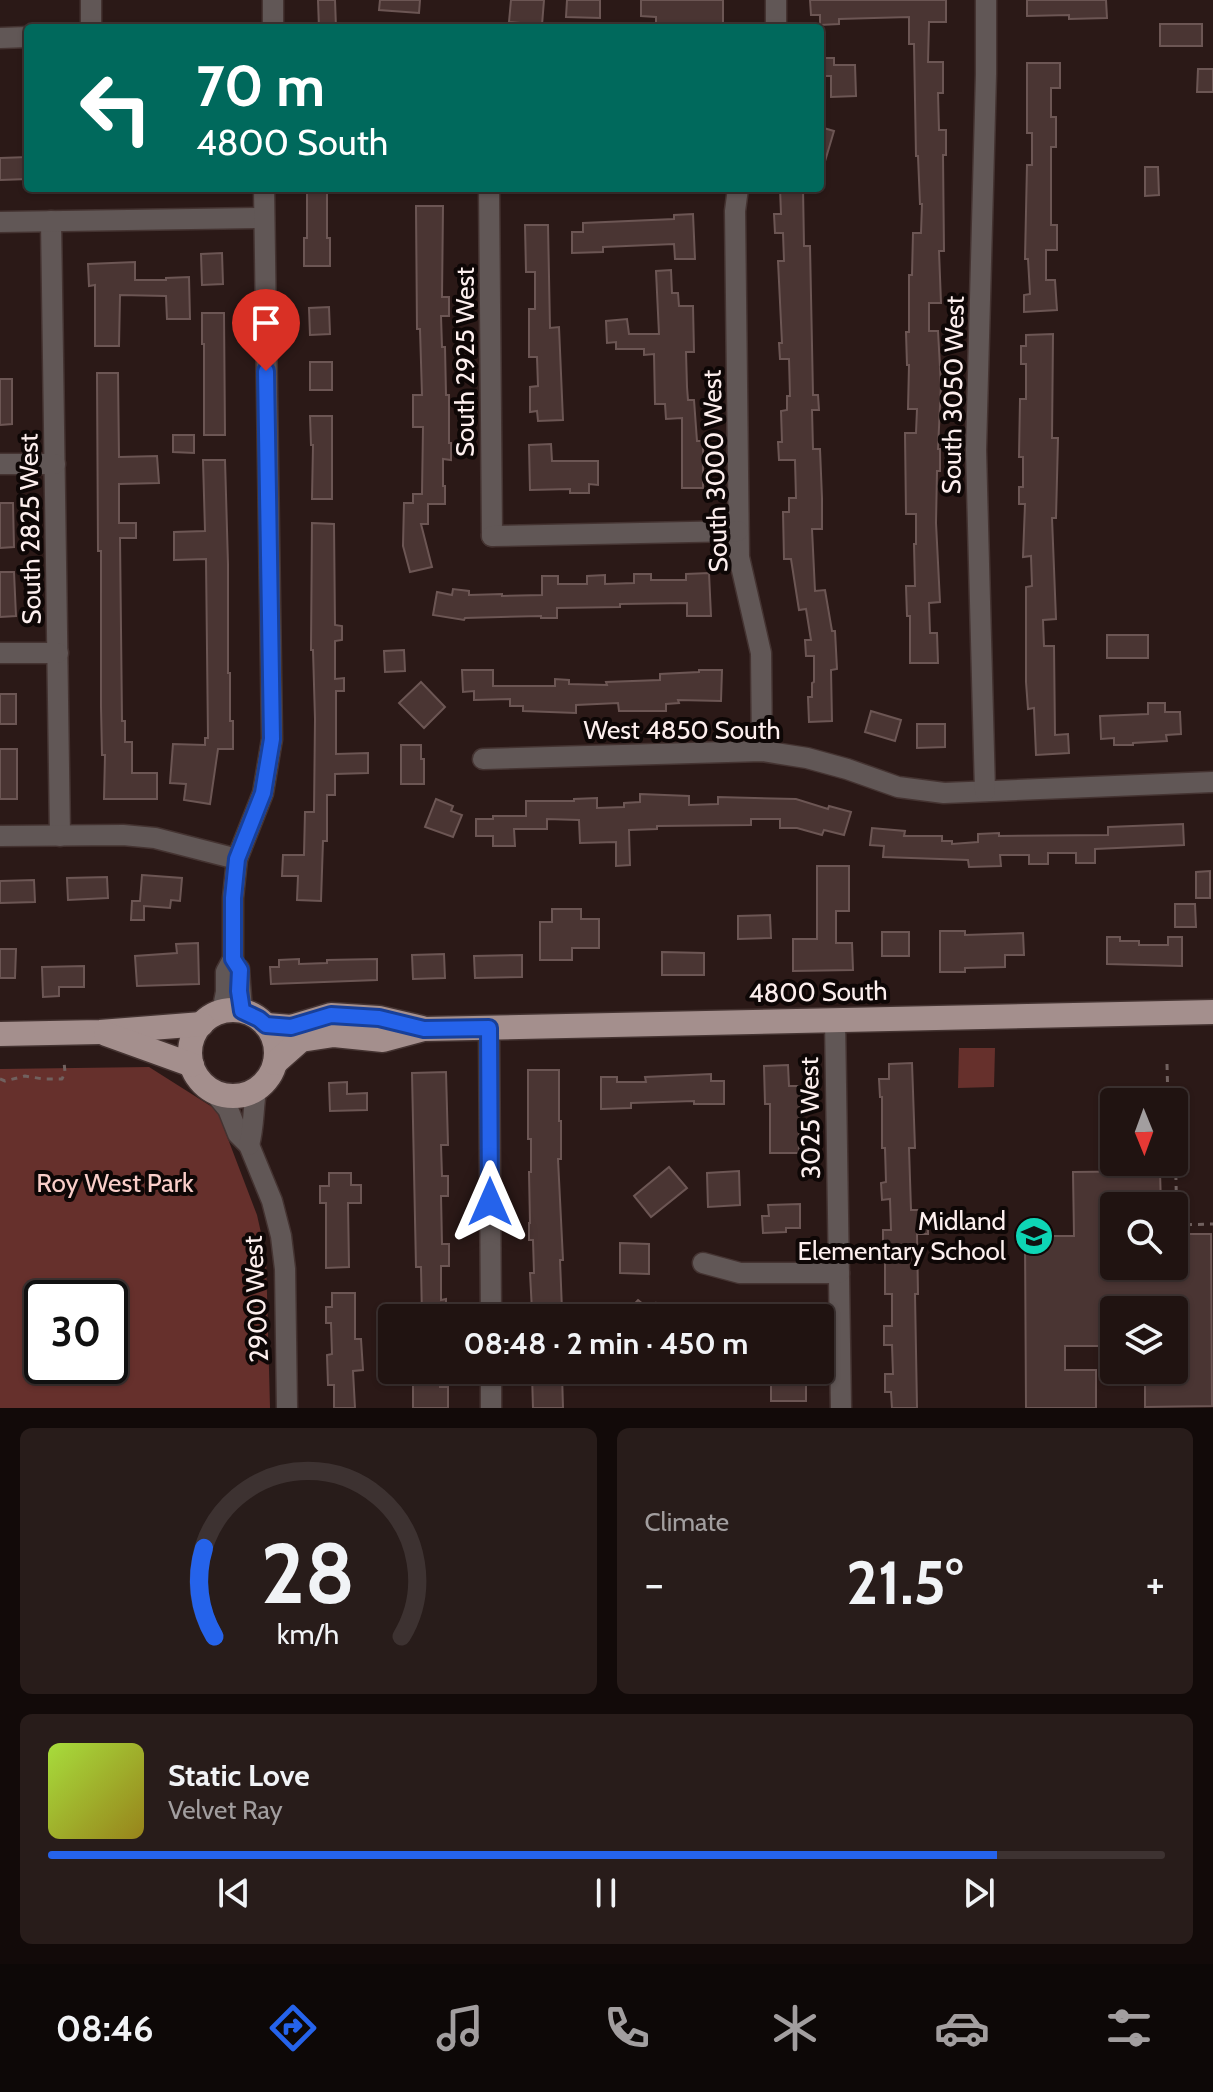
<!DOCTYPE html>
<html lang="en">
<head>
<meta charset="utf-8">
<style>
	body { margin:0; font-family:Cabin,sans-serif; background:#281c1a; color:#f1f3f6; height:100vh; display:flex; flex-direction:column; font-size:30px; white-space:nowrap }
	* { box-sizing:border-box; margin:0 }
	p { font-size:26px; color:#a29e9f }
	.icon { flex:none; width:44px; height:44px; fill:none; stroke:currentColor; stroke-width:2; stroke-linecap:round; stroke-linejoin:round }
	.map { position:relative; height:1408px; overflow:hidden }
	.sheet { display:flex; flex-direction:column; gap:20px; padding:20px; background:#120a09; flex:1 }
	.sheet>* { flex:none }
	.guide { position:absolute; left:24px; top:24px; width:800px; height:168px; border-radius:8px; box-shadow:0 2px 6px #0004,0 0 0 2px #3d3231; background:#00695c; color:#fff; overflow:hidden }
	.needle { width:52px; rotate:179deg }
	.fabs { position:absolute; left:1100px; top:1088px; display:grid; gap:16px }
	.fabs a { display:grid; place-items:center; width:88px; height:88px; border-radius:8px; background:#201311; box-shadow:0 2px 6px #0004,0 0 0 2px #3d3231; font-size:40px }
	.speed { position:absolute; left:24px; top:1280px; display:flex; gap:16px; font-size:40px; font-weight:700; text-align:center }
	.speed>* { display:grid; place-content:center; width:104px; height:104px; border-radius:50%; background:#201311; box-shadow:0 2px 6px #0004,0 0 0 2px #3d3231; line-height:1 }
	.speed .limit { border:4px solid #111; border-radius:12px; background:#fff; color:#111 }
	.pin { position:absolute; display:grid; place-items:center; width:68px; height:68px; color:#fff; margin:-82px -34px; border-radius:50% 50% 50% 0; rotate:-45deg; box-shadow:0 0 8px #0007 }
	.pin .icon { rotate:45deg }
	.me { position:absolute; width:88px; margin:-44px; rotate:0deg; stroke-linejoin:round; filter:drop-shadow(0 0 6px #0008) }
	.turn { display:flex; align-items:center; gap:28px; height:168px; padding:0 40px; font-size:36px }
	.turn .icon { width:104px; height:104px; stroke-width:2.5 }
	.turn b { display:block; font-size:56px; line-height:68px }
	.big { font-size:60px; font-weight:700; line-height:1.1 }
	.sheet .card { flex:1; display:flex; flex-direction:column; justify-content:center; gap:12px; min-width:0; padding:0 28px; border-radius:12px; background:#281c1a }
	.sheet .dial { align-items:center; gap:0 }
	.dial svg { height:208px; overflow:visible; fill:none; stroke:#3d3231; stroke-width:7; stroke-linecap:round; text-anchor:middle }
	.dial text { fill:#f1f3f6; stroke:none }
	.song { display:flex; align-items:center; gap:24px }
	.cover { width:96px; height:96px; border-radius:12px; background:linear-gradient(135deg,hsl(80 70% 55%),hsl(50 70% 35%)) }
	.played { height:8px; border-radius:4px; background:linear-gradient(90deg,#2563eb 85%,#3d3231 85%) }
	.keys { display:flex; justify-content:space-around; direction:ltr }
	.heat { display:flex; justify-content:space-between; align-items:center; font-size:44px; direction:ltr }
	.sheet .tiles { flex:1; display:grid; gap:20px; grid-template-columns:1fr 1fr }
	.card:last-child { grid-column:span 2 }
	.trip { position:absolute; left:378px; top:1304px; width:456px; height:80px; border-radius:8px; background:#201311; box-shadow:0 2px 6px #0004,0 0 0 2px #3d3231; font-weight:700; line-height:80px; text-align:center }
	.tabs { display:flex; height:128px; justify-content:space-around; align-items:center; background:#0d0807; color:#a29e9f }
	.tabs .icon { width:56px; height:56px }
	.tabs .current { color:#2563eb }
	.tabs b { font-size:36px; color:#f1f3f6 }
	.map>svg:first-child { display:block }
	.green { fill:#66302c; fill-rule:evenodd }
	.building { fill:#4a3533; stroke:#6c5654; stroke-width:2 }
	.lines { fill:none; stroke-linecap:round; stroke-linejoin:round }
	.minor-casing { stroke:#443331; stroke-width:23 }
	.major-casing { stroke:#443331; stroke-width:27 }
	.path { stroke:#71615f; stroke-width:3; stroke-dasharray:6 6; stroke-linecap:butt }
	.minor { stroke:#615756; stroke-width:20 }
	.major { stroke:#a48f8d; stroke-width:24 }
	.route-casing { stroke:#184099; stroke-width:20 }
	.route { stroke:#2563eb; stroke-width:14 }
	.labels { text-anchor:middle; stroke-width:8; stroke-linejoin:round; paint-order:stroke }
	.street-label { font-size:26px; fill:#fdefee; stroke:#0e0706 }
	.park-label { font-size:26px; fill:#facec9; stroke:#0e0706 }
	.poi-label { font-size:26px; fill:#fdefee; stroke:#0e0706; text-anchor:end }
</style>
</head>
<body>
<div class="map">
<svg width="1213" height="1408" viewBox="0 0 1213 1408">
	<rect width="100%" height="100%" fill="#2b1917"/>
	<g class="green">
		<path d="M959,1048h36l-1,39 -36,1z"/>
		<path d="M149,1067l68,43 40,105 9,40 4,153h-270v-339zM42,1298h68v68h-68z"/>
	</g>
	<g class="building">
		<path d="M318,0h17l1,28h-17z"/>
		<path d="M380,0h40l-1,13 -40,-3z"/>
		<path d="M511,0h33l-2,25 -33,-3z"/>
		<path d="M567,0h33v18l-34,-1z"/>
		<path d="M641,0h82v26l-67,1v-10l-15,-1z"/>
		<path d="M810,0h136v22h-17l-1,40h15v31h-5l1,37h7v25h-3l1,96h-5l2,52h-12v28h9l3,54 -3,64h2v22h-3l-1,52 4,79 -11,1 1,30h7l1,30h-28v-47h-3l-1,-30h9l-1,-42h2v-30h-10l-1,-81h11l1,-24h-9l1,-44h-2l-1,-33h3v-57h3l1,-42h8l1,-29h-2l-2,-48h-2l-2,-112h-5v-27l-70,2v5l-19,1v-10h-9z"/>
		<path d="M1027,0h79l1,18 -38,1v-4l-42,1z"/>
		<rect x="1160" y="24" width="42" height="22"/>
		<path d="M820,58h14v7h21l1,31 -25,1v-21h-11z"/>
		<path d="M1027,63h33v25h-9v29h5v30h-5v78h6v25h-11v30h9l2,30 -33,2v-17l6,-1 -2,-35h-3l2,-94h5v-32h-5z"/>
		<path d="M1198,69h15v23h-16z"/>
		<path d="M820,127l14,4 -11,37h-3z"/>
		<path d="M28,157v22l-28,1v-22z"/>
		<path d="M1145,167h13l1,28 -14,1z"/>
		<path d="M307,188h20v50h3v28h-26v-28h3z"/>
		<path d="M780,188h23l1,58h6l3,149h5l1,15h-7l1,39h7l2,49v31h-10l3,62 10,-1 7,41h3l2,38 -6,1 1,51 -23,1 -1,-25h4v-14l2,-1v-26h-8l-1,-16h6l-5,-31 -7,1 -8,-51h-7l-1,-47h6v-14h7l-1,-38h-16l-1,-18h4l-1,-31 6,-1v-14h3l-1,-37h-9l-1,-16h3l-4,-82h6l-1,-28h-8l-1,-19h7z"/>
		<path d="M416,206h27l-1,91h7v19h-8l1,31h3l1,48h3v48h2v17l-8,-1v27h2v18h-17v20h-7l11,43 -22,5 -7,-26 1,-43h9v-9h9l1,-67h-10v-32h9l-2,-66h-3z"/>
		<path d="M693,214l2,45h-20l-1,-15 -71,3v5l-31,1v-21h11v-9l91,-4v-4z"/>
		<path d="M525,225h23l2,103 9,-1 4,93 -25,1 -1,-10 -7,1v-25l8,-1 -1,-29h-8v-48h6v-37h-9z"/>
		<path d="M222,253l1,31 -21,1 -1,-31z"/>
		<path d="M135,262v18h31v-2l23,-1 1,42h-23l-1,-23 -46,-1 -1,51h-24v-61l-6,1 -1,-22z"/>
		<path d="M671,270l1,23h6l1,13h14l1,46h-8l1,35 1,13h6l3,41h6v47h-21v-70l-16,1 -1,-15h-10l-1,-50 -10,1v-6h-28v-7l-9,1 -1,-22 21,-2 2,15h30l-3,-63z"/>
		<path d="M329,307l1,27 -20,1 -1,-27z"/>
		<path d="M202,313h22l1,122h-21v-91h-2z"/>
		<path d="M1053,334l-1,104h6l-2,80h-4l4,101 -13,1 1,26h10l1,89 13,-1 1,19 -33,2 -2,-47 -6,1 -2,-27v-95l6,-1 -1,-30 -8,1 2,-53h-6v-17h4v-30h-4l1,-58h6v-35h-5v-18h5v-11z"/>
		<rect x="310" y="362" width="22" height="28"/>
		<path d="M97,373h21l1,84 38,-1 2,27 -40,1v39h17v15h-16l2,183h3v21h7v31h25v26h-53l1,-44h-3l-1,-48v-156h-3z"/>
		<path d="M0,379h12v45l-12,1z"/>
		<path d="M310,416h22v83h-20l1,-54h-2z"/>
		<path d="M173,435h21v18l-21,-1z"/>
		<path d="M551,444l1,17h46v24l-9,-1v9h-19v-4l-40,1 -1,-45z"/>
		<path d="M203,460h22l3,104v109h2v48h3v28h-15l-8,55 -26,-4 2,-16 -16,-1 3,-39 32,1v-7h3l-2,-179 -32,1v-28l31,-1z"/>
		<path d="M0,503h13l1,44 -14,1z"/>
		<path d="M312,523l22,1 1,101 7,1v14l-7,1v38l9,-1v13h-8v63l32,-1v20l-33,1v21h-8v46h-4l-2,60 -24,-1 1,-24h-16l1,-21h21l1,-43h9l1,-93 -2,-69h-2z"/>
		<path d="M0,572h14l2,44 -16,1z"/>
		<path d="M709,573l2,43h-24v-13l-67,1v3l-63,1v10h-16v-2l-76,2 -1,2 -31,-5 4,-23 15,3 1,-6 16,2v4l33,-1v2l40,-1v-19h16v8h29v-8l18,-1v9l29,-1v-9h17v6h35v-6z"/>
		<rect x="1107" y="635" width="41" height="23"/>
		<path d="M404,650l1,21 -20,1 -1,-21z"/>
		<path d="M462,670h31v16h62v-7l14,1v4l38,1 -1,-3 54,-2v-6l39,-2v-2h23l-1,31 -43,-1 1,3 -13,1v7h-47l-1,-8 -42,2v8l-53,-2v-5h-13v-7l-36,1v-9l-11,1z"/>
		<path d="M421,682l24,25 -21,21 -25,-25z"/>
		<rect x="0" y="694" width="16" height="30"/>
		<path d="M1148,703h17v9h15l1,22 -15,1 1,6 -34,2v2h-19v-7l-13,1 -1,-23 48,-2z"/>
		<path d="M871,711l30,9 -6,21 -30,-9z"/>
		<path d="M917,724h28v23l-28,1z"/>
		<path d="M401,745h20v14h3v25h-23z"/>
		<rect x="0" y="749" width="17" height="50"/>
		<path d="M640,794l49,2v9l29,-1v-7l78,2 32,10 1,-3 22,6 -7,23 -20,-5 -2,5 -25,-7h-17v-9h-29v6l-94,1v3l-28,1 1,35 -14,1v-24l-36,1 -1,-23 -32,-1v10h-33l1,17h-22v-10h-17v-17h17v-3h33v-15h48v-2l23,-1v10l27,-1v-4l16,-1z"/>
		<path d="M436,799l17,7 -2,5 11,4 -9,22 -28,-10z"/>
		<path d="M1183,824l1,21 -89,4v14h-19v-10h-28v11h-19v-9h-29l1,11 -32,1 -1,-7 -85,-3 1,-11 -14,-1 2,-17 33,3 -1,5h38v5h10v3l26,-2v-8l21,-1v3l109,-1v-8z"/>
		<path d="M817,866h32v45h-13v32h16l1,27 -60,1v-32h24z"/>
		<path d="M1210,871v27h-14v-26z"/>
		<path d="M142,875l40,3 -2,23 -9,-1 -1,8 -26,-2v14h-13l1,-19h8z"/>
		<path d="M107,877l1,21 -40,2 -1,-22z"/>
		<path d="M34,880l1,22 -35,1v-22z"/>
		<path d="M1175,904h20l1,23h-21z"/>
		<path d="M552,909h29v10h18v29h-27v12h-32v-38h12z"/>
		<path d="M770,915l1,23 -33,1v-23z"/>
		<path d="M940,931h25v4l58,-2 1,22h-19v12l-40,1v4h-25z"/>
		<rect x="882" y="932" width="27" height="24"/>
		<path d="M1107,937h13v4h19v4h29v-8h14v29l-75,-2z"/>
		<path d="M198,943l1,41 -62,2 -2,-30 42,-3 -1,-9z"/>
		<path d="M0,949h16l-1,29h-15z"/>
		<path d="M662,952l42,1v22h-42z"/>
		<path d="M444,954l1,24 -32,1 -1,-24z"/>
		<path d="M522,955v22l-47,1 -1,-22z"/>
		<path d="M299,959v5l28,-1v-3l50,-1v21l-106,4 -1,-17h9v-7z"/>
		<path d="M84,966v21h-25v9l-16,1 -1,-30z"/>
		<path d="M912,1063l3,85h-6l2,62h8v8h9v16h-11l1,60h-3l2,114h-25l-1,-16h-6v-18h8l-1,-29h-8v-19h8v-32h-7v-48h-2v-16h8l-1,-31 -8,1 -1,-17 5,-1 -1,-34h-3v-51h-2l-1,-18h10v-15z"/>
		<path d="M788,1065l1,21h11l-1,67h-29v-49h-5l-1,-38z"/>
		<path d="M528,1070h31v51h2v38h-3l5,101h-3l2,50 -30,1 -2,-38h4l-1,-33h-4v-17h1l-1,-51h2v-33h-3z"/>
		<path d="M446,1072l2,73h-7l1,31h6v20h-7l1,48h7v22h-8v34l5,-1v19h-24l-1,-51h-5l-4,-194z"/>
		<path d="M711,1074v7h13v23h-30v-3l-63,2v5l-30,1v-32h16v5h29l-1,-5z"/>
		<path d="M347,1082v12l20,-1v17l-37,1 -1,-28z"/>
		<path d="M669,1167l18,21 -36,29 -17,-21z"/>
		<path d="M739,1171l1,34 -32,2 -1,-34z"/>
		<path d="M1160,1171l1,35h-47v60h60v-28h8v-4h29l1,172 -67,1v-35h33v-27h-4v-35h-60v36h-49v24h31v38h-70l-1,-172h49l-1,-64z"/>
		<path d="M329,1173h22v12h10v18h-13l1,64 -23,1v-65h-6v-17h9z"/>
		<path d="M800,1204v24h-14v4l-23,1 -1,-17h7l-1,-11z"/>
		<path d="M620,1243l29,1v30l-29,-1z"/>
		<path d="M332,1293h23v46h6l2,31 -10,1 2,37h-21v-23h-6l-1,-30 5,-1 -1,-31h-5v-16h6z"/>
		<path d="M638,1300l12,10 6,-7 17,15h-52z"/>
		<path d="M413,1370h27v17h8v21h-35z"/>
		<path d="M771,1370h23v13h12v18h-35z"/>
		<path d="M562,1374l1,34h-30l-1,-33z"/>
	</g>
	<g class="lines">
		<defs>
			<g id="minor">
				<path d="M91,0v28"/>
				<path d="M273,0v28"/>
				<path d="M776,28v-28"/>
				<path d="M0,38l28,-1"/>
				<path d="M489,188l3,348"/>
				<path d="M738,188l-3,23 4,346 22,96 1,98"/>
				<path d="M51,221l9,615"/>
				<path d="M0,222l264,-4"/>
				<path d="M0,464h55"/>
				<path d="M492,536l246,-5"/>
				<path d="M0,653h58"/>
				<path d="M483,759l279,-8 45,7 40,11 51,18 46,6 269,-11"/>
				<path d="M985,791l-9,-341 10,-376v-74"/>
				<path d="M0,836l123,-1 32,3 82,21"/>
				<path d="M239,969l3,42"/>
				<path d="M222,1012l4,-20v-20l7,-13v-61l4,-39 26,-66 9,-54 -8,-551"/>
				<path d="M835,1020l6,388"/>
				<path d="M489,1028l2,290"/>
				<path d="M213,1091l15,18 10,25 11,11 23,56 9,35 4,33 2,139"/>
				<path d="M249,1145c5,-18 4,-36 7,-54"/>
				<path d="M703,1263l37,10h99"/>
				<path d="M491,1370v38"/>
			</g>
			<g id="major">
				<circle cx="233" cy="1053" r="43"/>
				<path d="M266,1025l25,2 40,-12 48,3 43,10"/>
				<path d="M0,1034l100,-2 102,-8"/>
				<path d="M106,1034l86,31"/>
				<path d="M275,1063l26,-23 33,-5 49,5 41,-11 789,-17"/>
			</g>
		</defs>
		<use href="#minor" class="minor-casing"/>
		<use href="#major" class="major-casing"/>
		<g class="path">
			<path d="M1167,1064l1,38"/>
			<path d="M0,1079l5,2 20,-5 18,3h19l3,-7 -1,-10"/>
			<path d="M1175,1138l2,87"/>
			<path d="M1174,1225l39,-1"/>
		</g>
		<use href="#minor" class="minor"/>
		<use href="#major" class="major"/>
	</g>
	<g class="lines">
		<defs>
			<path id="route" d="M266,371l6,368 -9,54 -26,66 -4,39v61l7,11 -1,21 3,20 17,8 7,6 25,2 40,-12 48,3 45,11 65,-1 1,174"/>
		</defs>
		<use href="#route" class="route-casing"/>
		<use href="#route" class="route"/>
	</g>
	<defs>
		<symbol id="school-disc" viewBox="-11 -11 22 22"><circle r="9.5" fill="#0ed5b5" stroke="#0e0706"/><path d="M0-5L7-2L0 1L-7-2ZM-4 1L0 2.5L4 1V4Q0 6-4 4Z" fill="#111"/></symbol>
	</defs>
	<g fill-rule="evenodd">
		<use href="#school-disc" x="1012" y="1214" width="44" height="44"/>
	</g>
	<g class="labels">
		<g class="street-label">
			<text transform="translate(465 362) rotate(-90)" y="9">South 2925 West</text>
			<text transform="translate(953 395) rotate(-89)" y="9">South 3050 West</text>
			<text transform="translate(715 471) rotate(-92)" y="9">South 3000 West</text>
			<text transform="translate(30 529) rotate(-91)" y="9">South 2825 West</text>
			<text x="682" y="739">West 4850 South</text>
			<text transform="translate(818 992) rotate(-1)" y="9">4800 South</text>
			<text transform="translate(810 1118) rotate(-91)" y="9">3025 West</text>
			<text transform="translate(256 1299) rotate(-93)" y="9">2900 West</text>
		</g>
		<g class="park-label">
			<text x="115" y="1192">Roy West Park</text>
		</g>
		<g class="poi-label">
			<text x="1006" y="1230">Midland<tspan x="1006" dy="30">Elementary School</tspan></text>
		</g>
	</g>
</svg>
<div class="fabs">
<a><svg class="needle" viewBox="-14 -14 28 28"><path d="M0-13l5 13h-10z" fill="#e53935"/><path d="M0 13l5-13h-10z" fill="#a29e9f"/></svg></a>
<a><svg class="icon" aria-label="search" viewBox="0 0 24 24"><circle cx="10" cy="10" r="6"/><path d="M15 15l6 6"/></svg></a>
<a><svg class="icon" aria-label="layers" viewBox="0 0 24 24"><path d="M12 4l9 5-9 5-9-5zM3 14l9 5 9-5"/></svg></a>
</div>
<div class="speed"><div class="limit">30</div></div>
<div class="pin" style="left:266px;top:371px;background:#d93025"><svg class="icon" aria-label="arrive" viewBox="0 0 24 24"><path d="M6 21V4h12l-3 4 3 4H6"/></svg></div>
<svg class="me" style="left:490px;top:1202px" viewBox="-20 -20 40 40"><path d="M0-17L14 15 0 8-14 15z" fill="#2563eb" stroke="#fff" stroke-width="4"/></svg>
<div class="trip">08:48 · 2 min · 450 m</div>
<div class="guide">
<div class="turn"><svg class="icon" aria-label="left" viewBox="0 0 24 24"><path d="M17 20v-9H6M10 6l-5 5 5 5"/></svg><div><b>70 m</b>4800 South</div></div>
</div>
</div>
<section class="sheet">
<div class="tiles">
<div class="card dial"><svg viewBox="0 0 100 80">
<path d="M14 69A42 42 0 1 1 86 69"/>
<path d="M14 69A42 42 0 0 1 10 35" stroke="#2563eb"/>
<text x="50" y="56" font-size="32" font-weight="700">28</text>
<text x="50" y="72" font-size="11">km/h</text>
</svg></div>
<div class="card"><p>Climate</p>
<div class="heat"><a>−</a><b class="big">21.5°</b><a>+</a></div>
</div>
<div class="card">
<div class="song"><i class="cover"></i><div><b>Static Love</b><p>Velvet Ray</p></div></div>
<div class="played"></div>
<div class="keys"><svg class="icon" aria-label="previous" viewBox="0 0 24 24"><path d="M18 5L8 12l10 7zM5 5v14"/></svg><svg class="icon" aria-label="pause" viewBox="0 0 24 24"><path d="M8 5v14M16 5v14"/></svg><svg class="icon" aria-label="next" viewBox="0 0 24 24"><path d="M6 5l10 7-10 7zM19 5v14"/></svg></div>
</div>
</div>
</section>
<nav class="tabs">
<b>08:46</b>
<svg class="icon current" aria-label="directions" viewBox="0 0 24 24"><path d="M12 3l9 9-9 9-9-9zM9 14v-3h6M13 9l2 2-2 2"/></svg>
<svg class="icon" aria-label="music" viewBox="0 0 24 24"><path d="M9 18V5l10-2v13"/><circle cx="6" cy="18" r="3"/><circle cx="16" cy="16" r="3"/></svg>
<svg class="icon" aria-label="phone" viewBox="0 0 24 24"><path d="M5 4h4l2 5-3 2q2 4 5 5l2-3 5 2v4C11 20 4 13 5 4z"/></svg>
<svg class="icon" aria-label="climate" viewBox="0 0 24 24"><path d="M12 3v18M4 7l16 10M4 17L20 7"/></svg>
<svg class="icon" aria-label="car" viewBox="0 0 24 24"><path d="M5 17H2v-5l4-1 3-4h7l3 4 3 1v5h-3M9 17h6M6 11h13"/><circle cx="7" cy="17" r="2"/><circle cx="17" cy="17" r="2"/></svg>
<svg class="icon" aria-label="filters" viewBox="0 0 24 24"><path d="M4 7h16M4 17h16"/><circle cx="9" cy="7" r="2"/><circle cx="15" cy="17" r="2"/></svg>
</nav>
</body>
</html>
